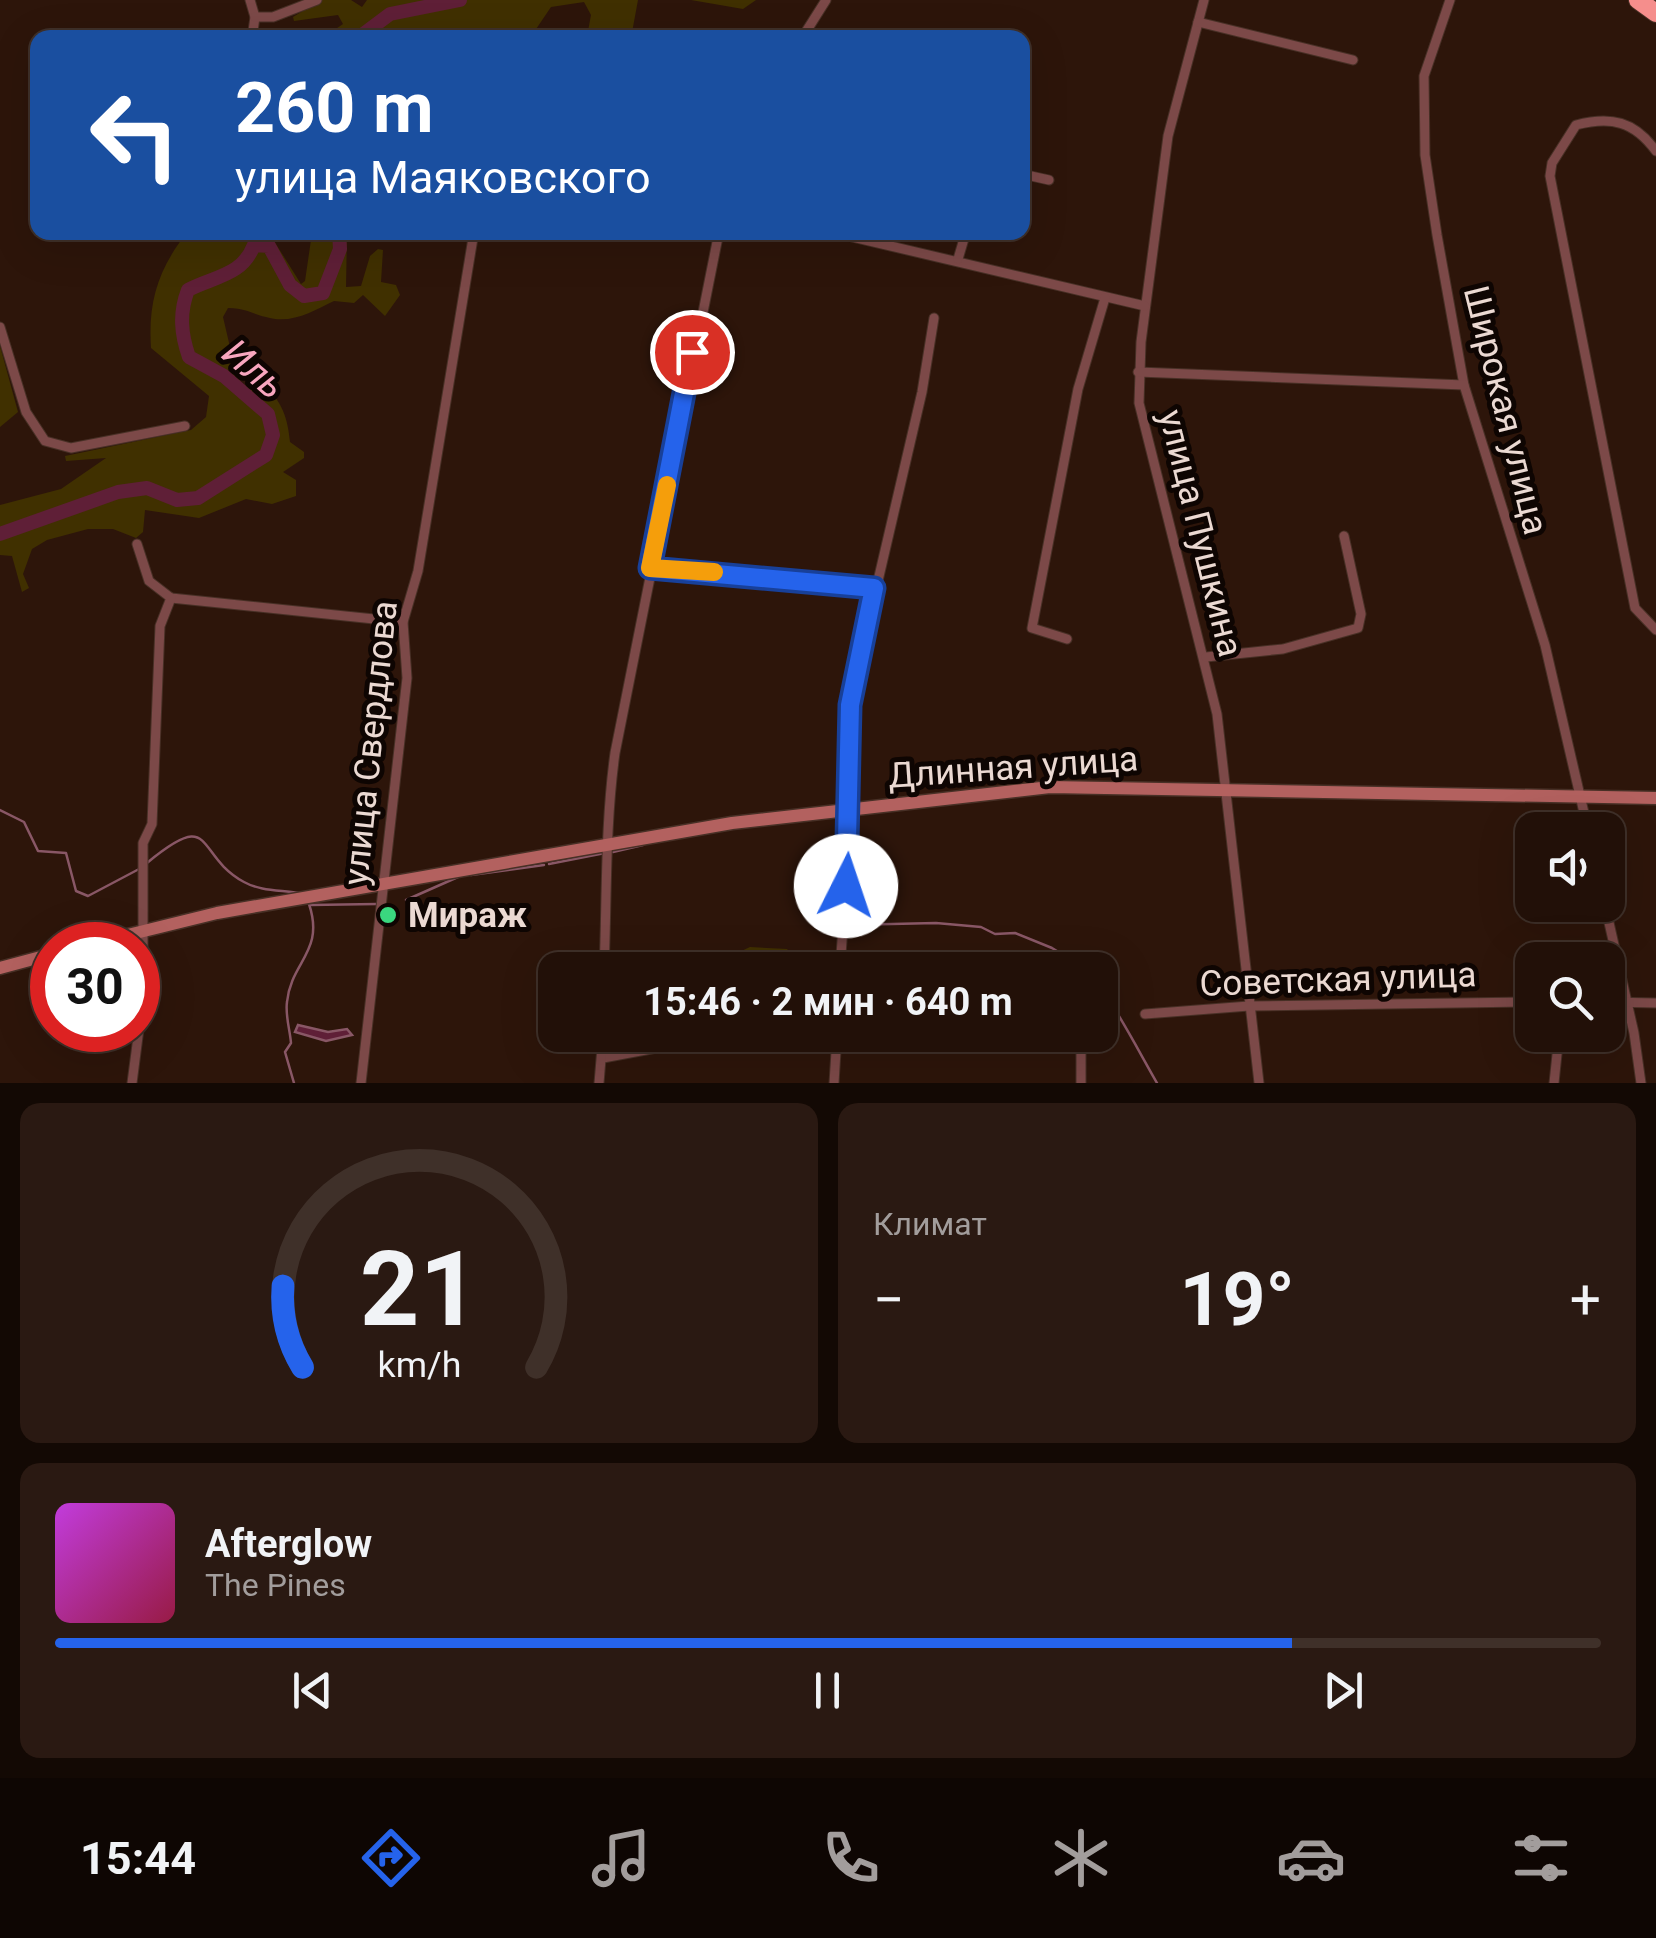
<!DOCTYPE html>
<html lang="ru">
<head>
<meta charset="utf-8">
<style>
	body { margin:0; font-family:Roboto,sans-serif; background:#2a1912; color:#f1f3f6; height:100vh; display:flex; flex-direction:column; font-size:38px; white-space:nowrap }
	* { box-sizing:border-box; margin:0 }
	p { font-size:32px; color:#a29d9c }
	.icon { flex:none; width:55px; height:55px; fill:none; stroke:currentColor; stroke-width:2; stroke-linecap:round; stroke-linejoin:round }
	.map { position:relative; height:1083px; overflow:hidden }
	.side { display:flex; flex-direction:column; gap:20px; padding:20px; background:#130904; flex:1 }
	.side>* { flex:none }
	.top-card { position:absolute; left:30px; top:30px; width:1000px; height:210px; border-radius:20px; box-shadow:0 10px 40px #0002,0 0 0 2px #3f3029; background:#1a4fa0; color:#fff; overflow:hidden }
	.tools { position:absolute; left:1515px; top:812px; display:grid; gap:20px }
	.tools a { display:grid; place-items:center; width:110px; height:110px; border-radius:20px; background:#221008; box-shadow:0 10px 40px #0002,0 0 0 2px #3f3029; font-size:50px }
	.speed { position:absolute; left:30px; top:922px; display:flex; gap:20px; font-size:50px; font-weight:700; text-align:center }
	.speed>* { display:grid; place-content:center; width:130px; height:130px; border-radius:50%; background:#221008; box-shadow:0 10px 40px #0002,0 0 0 2px #3f3029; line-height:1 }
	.speed .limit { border:15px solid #d22; background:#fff; color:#111 }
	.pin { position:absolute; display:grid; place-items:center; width:85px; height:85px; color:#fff; margin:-42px; border:5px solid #fff; border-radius:50%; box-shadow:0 2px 10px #0007 }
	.me { position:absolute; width:110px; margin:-55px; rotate:4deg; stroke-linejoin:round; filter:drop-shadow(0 0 8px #0008) }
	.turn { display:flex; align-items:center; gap:35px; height:210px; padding:0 40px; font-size:45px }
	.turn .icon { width:130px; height:130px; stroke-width:2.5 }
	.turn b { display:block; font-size:70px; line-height:85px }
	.big { font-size:75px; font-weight:700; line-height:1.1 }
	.side .card { flex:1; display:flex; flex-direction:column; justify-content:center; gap:15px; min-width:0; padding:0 35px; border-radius:20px; background:#2a1912 }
	.side .dial { align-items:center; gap:0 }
	.dial svg { height:260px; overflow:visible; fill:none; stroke:#3f3029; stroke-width:7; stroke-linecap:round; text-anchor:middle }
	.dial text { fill:#f1f3f6; stroke:none }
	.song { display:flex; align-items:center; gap:30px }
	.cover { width:120px; height:120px; border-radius:15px; background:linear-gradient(135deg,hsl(290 70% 55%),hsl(340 70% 35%)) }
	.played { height:10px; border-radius:5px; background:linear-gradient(90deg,#2563eb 80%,#3f3029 80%) }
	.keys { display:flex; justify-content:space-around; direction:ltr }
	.heat { display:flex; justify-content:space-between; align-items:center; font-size:55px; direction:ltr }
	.side .tiles { flex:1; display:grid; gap:20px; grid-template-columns:1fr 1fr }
	.card:last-child { grid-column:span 2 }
	.trip { position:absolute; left:538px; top:952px; width:580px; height:100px; border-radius:20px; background:#221008; box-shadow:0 10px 40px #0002,0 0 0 2px #3f3029; font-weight:700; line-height:100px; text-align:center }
	.tabs { display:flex; height:160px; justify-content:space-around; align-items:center; background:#0e0603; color:#a29d9c }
	.tabs .icon { width:70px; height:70px }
	.tabs .on { color:#2563eb }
	.tabs b { font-size:45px; color:#f1f3f6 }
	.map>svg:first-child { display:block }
	.green { fill:#403000 }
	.water { fill:#5f1f37; stroke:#895766; stroke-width:2.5 }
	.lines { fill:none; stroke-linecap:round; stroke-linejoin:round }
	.stream { stroke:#895766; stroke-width:2.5 }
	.river { stroke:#5f1f37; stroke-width:14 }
	.street-casing { stroke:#483026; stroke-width:11 }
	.secondary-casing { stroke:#483026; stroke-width:15 }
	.highway-casing { stroke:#483026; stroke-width:20 }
	.street { stroke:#7c4948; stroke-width:9 }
	.secondary { stroke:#b3615f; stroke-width:12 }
	.highway { stroke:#f58e8c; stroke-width:18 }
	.route-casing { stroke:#184099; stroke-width:25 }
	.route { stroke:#2563eb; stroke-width:18 }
	.slow { stroke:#f59e0b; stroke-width:18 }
	.poi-dot { fill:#3ad77f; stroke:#0e0502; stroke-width:4 }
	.labels { text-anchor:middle; stroke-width:10; stroke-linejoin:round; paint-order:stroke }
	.street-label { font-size:35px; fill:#ebd9d2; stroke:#0e0502 }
	.poi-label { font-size:35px; font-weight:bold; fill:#ebd9d2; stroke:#0e0502; text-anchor:start }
	.water-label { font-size:38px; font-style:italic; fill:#f8a6bf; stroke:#0e0502 }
</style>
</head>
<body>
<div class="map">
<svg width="1656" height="1083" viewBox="0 0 1656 1083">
	<rect width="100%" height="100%" fill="#2d150a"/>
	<g class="green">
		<path d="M321,0h30l11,7 5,-7h271l-7,38 -36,-1 -7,-6 3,-16 -7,-13 -33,5 -21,31 -79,-1 -26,-9 -2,9h-99l19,-13 -5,-9 -44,6 -1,-4z"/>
		<path d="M691,0h65l-13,9z"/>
		<path d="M187,232l82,1 32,51 4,-3 7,-48h35l-1,54 15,-1 9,-30 8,-7 5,1 -2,32 15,3 4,10 -15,21 -22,-21 -9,8 -20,-2c-21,10 -43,24 -68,16 -17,-4 -17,-8 -38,-9l-5,9 14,60 6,8h20c19,15 25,34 27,57l14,10v6l-21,14 13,8v16l-24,8 -26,-5 -47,19 -54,-8 -2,22 -7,6 -23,-9h-25l-41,11 -15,9 -9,25 6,14 -7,4 -10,-36 -12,-1v-50l61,-16 45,-31 -40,3 -1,-5 126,-26 15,-13 3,-21 -58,-48c-3,-47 7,-78 36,-116z"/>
		<path d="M0,346l18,66 -18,15z"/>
		<path d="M750,947l37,2 8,9v12h-61l3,-17z"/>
	</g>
	<path class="water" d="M298,1025l30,7 19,-3 5,6 -26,6 -31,-9z"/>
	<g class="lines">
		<g class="stream">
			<path d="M0,810l24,12 14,29 28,2 10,38 12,5 53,-28"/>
			<path d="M613,852l30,-7"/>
			<path d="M147,863c69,-57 47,-8 97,19 16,9 36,8 54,11"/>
			<path d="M549,864l56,-11"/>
			<path d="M471,875l73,-10"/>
			<path d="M406,900l52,-23"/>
			<path d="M310,905l67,-1"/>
			<path d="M847,925l89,-2 45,4 14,7 20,-1 37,15 36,22"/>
			<path d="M1100,986c22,32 38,64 57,97"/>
			<path d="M294,1083l-9,-31 6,-9c-1,-13 -6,-28 -4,-41 4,-41 38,-50 22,-98"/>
		</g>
		<g class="river">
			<path d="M358,38l32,-24 70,-14"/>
			<path d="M0,534l118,-42 29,-4 30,12 21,-2 68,-43 7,-20 -5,-21 -44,-38 -35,-19c-8,-23 -10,-44 -1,-67 27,-14 54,-14 66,-45l15,1 21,39 14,11 19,-3 17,-44 -1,-17"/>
		</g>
		<defs>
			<g id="street">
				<path d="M250,0l5,17 -3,21"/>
				<path d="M1204,0l-36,136 -27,206 -2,61 78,311 42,369"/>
				<path d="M1450,0l-26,76 1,79 12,80 27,150 81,260 43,185"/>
				<path d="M255,17h18l44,-17"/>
				<path d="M1198,22l155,38"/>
				<path d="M802,38l24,-38"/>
				<path d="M1656,151c-22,-30 -45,-35 -80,-26l-24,38 -2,13 85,432 21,22"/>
				<path d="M1022,174l27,6"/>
				<path d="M831,232l314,74"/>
				<path d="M958,259l8,-27"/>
				<path d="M0,327l26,85 19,29 26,7 114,-22"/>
				<path d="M1138,372l326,13"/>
				<path d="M650,568l224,20"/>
				<path d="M171,598l232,24"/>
				<path d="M1067,639l-35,-11 46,-239 27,-91"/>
				<path d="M1206,657l77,-8 75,-21 3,-14 -17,-78"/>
				<path d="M1605,905l29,128 7,50"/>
				<path d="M604,970c3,-73 1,-145 11,-217l104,-521"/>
				<path d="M840,970l10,-147 -1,-118 73,-313 12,-74"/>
				<path d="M1608,1002l48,1"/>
				<path d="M1145,1014l104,-8 283,-4"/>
				<path d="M910,1035l68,4 62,-4"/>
				<path d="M1081,1035v48"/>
				<path d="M603,1058l64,-12 170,-5"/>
				<path d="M132,1083l11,-85v-155l9,-19 8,-198 11,-28 -22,-17 -12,-37"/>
				<path d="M361,1083l46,-405 -4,-56 15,-51 56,-339"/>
				<path d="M599,1083l4,-48"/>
				<path d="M834,1083l3,-48"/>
				<path d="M1554,1083l5,-48"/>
			</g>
			<g id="secondary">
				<path d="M87,945l130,-32 515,-90 318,-36 606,11"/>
				<path d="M0,968l52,-14"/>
			</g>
			<path id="highway" d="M1638,0l18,13"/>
		</defs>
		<use href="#street" class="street-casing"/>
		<use href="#secondary" class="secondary-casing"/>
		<use href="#highway" class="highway-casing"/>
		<use href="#street" class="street"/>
		<use href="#secondary" class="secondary"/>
		<use href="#highway" class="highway"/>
	</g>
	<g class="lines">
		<defs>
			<path id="route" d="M692,352l-42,216 224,20 -24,117 -4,181"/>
		</defs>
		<use href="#route" class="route-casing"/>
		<use href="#route" class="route"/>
		<path class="slow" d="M667,485l-17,83 64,4"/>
	</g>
	<circle class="poi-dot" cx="388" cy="915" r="10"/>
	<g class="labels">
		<g class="street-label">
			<text transform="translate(1506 410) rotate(76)" y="12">Широкая улица</text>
			<text transform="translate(1201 533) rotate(76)" y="12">улица Пушкина</text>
			<text transform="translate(370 743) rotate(-84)" y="12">улица Свердлова</text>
			<text transform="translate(1013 767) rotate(-4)" y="12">Длинная улица</text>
			<text transform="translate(1338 979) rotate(-2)" y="12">Советская улица</text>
		</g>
		<g class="poi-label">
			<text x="408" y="927">Мираж</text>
		</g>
		<g class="water-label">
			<text transform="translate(254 369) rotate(41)" y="13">Иль</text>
		</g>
	</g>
</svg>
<div class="tools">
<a><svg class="icon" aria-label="sound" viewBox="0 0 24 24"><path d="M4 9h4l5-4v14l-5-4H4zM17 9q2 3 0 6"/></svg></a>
<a><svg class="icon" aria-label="search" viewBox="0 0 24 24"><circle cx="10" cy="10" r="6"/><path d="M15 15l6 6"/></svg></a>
</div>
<div class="speed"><div class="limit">30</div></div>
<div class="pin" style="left:692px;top:352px;background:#d93025"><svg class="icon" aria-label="arrive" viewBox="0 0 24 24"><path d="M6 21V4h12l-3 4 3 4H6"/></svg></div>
<svg class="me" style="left:846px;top:886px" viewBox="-20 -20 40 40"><circle r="19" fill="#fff"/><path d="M0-13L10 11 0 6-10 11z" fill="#2563eb"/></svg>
<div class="trip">15:46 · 2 мин · 640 m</div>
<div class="top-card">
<div class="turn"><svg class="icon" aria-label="left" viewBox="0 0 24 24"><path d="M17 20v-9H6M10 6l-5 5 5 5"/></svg><div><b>260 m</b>улица Маяковского</div></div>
</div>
</div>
<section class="side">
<div class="tiles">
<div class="card dial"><svg viewBox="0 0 100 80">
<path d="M14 69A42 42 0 1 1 86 69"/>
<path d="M14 69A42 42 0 0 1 8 44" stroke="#2563eb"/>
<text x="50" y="56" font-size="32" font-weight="700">21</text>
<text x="50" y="72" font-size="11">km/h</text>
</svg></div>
<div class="card"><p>Климат</p>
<div class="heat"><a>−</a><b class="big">19°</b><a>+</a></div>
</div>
<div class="card">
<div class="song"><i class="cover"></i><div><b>Afterglow</b><p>The Pines</p></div></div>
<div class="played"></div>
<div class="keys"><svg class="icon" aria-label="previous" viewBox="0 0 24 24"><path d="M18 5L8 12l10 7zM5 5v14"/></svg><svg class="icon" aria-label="pause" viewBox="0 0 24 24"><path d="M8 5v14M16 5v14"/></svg><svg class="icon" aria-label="next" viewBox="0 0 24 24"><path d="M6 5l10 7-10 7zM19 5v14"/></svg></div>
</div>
</div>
</section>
<nav class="tabs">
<b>15:44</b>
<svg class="icon on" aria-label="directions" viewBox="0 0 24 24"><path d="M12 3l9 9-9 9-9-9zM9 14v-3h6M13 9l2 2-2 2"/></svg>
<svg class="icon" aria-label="music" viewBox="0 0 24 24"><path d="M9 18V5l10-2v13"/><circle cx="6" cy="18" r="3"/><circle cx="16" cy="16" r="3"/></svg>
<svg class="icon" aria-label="phone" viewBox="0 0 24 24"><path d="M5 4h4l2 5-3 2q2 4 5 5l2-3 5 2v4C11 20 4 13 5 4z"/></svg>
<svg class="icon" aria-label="climate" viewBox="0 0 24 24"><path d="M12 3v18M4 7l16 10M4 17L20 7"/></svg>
<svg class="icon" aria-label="car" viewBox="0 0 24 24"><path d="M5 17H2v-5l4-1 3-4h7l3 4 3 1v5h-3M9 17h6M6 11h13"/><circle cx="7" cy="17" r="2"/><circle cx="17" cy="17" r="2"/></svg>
<svg class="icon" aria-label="filters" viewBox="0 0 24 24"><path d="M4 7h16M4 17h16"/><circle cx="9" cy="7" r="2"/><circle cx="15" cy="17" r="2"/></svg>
</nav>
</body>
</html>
